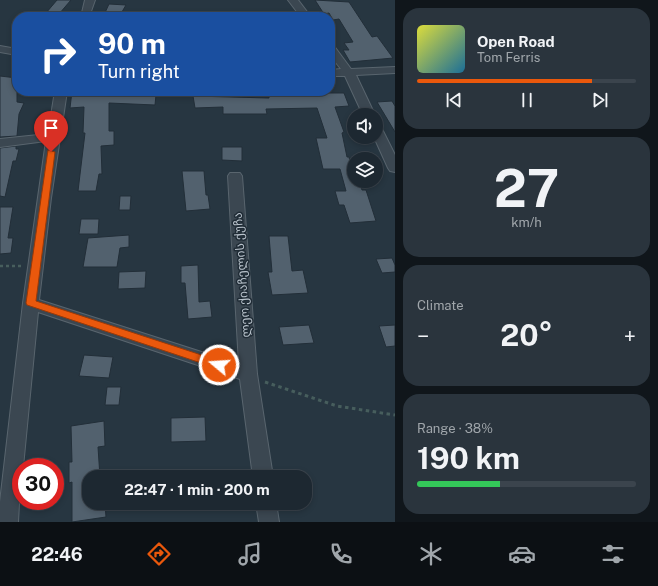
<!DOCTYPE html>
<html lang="en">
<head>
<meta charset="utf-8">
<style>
	body { margin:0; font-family:"Public Sans","Noto Sans Georgian",sans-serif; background:#2a343d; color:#f1f3f6; height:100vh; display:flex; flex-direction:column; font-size:15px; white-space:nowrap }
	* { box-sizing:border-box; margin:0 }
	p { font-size:13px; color:#a0a6ab }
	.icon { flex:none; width:22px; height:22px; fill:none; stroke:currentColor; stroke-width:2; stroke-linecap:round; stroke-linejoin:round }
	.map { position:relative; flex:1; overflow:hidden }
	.drawer { display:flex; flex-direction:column; gap:8px; padding:8px; background:#10161b; width:263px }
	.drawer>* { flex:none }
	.top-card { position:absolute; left:12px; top:12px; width:323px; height:84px; border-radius:16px; box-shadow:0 2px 6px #0003,0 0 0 1px #3b444d; background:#1a4fa0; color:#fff; overflow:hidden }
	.buttons { position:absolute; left:347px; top:108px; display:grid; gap:8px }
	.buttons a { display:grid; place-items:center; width:36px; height:36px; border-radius:50%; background:#1d2831; box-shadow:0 2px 6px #0003,0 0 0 1px #3b444d; font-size:20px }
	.speed { position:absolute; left:12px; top:458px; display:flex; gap:8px; font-size:20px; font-weight:700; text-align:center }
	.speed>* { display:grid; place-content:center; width:52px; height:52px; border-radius:50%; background:#1d2831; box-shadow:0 2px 6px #0003,0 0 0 1px #3b444d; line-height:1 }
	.speed .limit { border:6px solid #d22; background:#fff; color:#111 }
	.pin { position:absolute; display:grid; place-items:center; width:34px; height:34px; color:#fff; margin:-41px -17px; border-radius:50% 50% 50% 0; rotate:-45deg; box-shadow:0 0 4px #0007 }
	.pin .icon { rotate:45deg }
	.me { position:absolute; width:44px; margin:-22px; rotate:288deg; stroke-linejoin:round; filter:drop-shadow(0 0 3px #0008) }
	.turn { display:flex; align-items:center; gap:14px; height:84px; padding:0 20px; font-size:18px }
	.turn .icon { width:52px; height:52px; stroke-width:2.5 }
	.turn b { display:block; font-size:28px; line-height:34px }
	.big { font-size:30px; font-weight:700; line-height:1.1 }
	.drawer .tile { flex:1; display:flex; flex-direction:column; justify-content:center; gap:6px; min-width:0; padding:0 14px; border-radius:16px; background:#2a343d }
	.drawer .dial { align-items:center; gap:0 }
	.dial b { font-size:52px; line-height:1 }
	.song { display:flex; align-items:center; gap:12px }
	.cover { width:48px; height:48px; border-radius:6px; background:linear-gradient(135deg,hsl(60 70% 55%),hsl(200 70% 35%)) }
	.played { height:4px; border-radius:2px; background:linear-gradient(90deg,#ea580c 80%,#3b444d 80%) }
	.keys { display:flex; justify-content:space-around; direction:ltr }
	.heat { display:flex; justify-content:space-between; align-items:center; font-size:22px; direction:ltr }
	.charge { height:6px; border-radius:3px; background:linear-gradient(90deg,#34c759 38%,#3b444d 0) }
	.trip { position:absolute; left:82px; top:470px; width:230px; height:40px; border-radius:16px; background:#1d2831; box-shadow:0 2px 6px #0003,0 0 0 1px #3b444d; font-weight:700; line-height:40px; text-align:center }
	.menu { display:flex; height:64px; justify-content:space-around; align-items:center; background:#0c1014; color:#a0a6ab }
	.menu .icon { width:28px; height:28px }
	.menu .on { color:#ea580c }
	.menu b { font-size:18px; color:#f1f3f6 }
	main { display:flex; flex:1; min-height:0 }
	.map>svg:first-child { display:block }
	.building { fill:#52616e; stroke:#222e38 }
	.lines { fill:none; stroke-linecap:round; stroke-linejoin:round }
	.minor-casing { stroke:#59656e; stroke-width:2 }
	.path-far1 { stroke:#475e5d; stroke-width:2.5; stroke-dasharray:3 3; stroke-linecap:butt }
	.path { stroke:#475e5d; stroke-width:3; stroke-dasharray:3.5 3.5; stroke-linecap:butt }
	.minor { fill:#3b4751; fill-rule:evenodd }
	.route { fill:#ea580c; stroke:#983908 }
	.labels { text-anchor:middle; stroke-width:3; stroke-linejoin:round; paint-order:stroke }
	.street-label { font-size:12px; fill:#b8c2cb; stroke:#202c36 }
</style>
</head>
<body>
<main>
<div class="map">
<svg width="395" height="522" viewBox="0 0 395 522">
	<rect width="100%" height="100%" fill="#273641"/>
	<g class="building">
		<path d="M57,0h14l-12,14 -13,-1z"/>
		<path d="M315,0l34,2 23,35 5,-1 16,22 -43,4 -7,-12h6l-5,-7 9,-1 -14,-23 -6,1 -4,-7 -5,1z"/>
		<path d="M109,4l17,1 -7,12h-16z"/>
		<path d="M0,76l17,2v24l7,1 -5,11 -2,22 -17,1z"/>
		<path d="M72,91l74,1v2l10,1 -1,10 -46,-2v28h5v14l-13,1 1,28h-3l-3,17h-18l7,-58h-2l1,-26 -14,1z"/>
		<path d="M326,93h18l5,13 -14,1 9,25 -2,1 5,24h2l5,24h5l3,9h4l10,31 -26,2 -6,-18h-5l-4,-14h11l-6,-22h-17l-7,-31h11l-10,-30 -51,1 1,5h-44v-7l-28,1 -2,-12 76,2v-2z"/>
		<path d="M392,101l3,5v26l-18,-30z"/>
		<path d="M16,146v3h3l-3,12h-3l-8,36 -5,-1v-48z"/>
		<path d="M222,147h20v14l-20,-1z"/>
		<path d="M182,171h22l2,24h2l2,14 -24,2z"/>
		<path d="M120,196h11l-1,14h-11z"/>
		<path d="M0,207h13l-5,31h5l-2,15 -11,1z"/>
		<path d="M81,219h18l-1,15h-19z"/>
		<path d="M129,235v12l-9,1 -3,19h-34l5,-29z"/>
		<path d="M269,236h19l4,35 11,-1 5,23 -36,2 -4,-23h4z"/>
		<path d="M392,258l3,7v7l-13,1 -6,-14z"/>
		<path d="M198,265l1,37 11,-1 2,16 -24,2 -3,-36h-4v-17z"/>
		<path d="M146,271l-1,17 -27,1 1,-17z"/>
		<path d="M309,325l5,18 -31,2 -4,-18z"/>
		<path d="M395,325v21l-9,1 -7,-21z"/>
		<path d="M84,355l29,2 -4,21 -30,-2z"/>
		<path d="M107,387h14l-2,18h-14z"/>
		<path d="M205,417l1,24 -35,1v-24z"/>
		<path d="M104,421l1,25 -7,1 2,30h-11v26h16l1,14 -34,5v-40l-3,1v-21h3l-1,-36z"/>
	</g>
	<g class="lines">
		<defs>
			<g id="minor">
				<path d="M85,0h10l-6,17h-8z"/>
				<path d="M288,0h10l13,17h-10z"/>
				<path d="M330,45l4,1 17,23 44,-2v6l-39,2 19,40h-12l-18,-39h-15v-6l11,-1 -11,-14z"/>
				<path d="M0,46l17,3v6l-17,-3z"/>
				<path d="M55,91h12l-16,107 -12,102 200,64 -11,-188 2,-3h10l2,3 15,198 16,103h-20l-13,-98 -202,-67 -15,155h-2l-3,55h-18v-20l23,-199 23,-162 -46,6v-8l48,-5z"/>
				<path d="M376,125l6,4 13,26v17l-5,-1 -2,-3 -14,-31h2z"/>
				<path d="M256,503h20l3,19h-20z"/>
			</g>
		</defs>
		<use href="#minor" class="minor-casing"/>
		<path class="path-far1" d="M0,266h21"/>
		<path class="path" d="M265,382l72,24 58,9"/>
		<use href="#minor" class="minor"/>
	</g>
	<path class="route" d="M48,150l7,2 -19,149 187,61 2,3 -2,3 -4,1 -192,-64 -1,-2z"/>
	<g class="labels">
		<g class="street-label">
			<text transform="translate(242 275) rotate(-94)" y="4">ლეო ქიაჩელის ქუჩა</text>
		</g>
	</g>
</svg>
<div class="buttons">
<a><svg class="icon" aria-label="sound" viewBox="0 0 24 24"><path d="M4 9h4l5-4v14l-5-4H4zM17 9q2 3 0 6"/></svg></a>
<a><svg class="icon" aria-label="layers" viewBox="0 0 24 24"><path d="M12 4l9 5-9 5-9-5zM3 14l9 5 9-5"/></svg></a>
</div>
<div class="speed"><div class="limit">30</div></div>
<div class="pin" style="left:51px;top:152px;background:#d93025"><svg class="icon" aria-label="arrive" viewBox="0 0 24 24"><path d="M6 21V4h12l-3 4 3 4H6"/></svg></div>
<svg class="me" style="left:219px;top:365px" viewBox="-20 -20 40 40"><circle r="17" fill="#ea580c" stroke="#fff" stroke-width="3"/><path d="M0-11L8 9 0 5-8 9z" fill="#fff"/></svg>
<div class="trip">22:47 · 1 min · 200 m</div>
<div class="top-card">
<div class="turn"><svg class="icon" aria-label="right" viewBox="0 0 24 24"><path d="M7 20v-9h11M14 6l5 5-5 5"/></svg><div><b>90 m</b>Turn right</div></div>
</div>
</div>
<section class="drawer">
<div class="tile">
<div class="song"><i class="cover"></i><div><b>Open Road</b><p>Tom Ferris</p></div></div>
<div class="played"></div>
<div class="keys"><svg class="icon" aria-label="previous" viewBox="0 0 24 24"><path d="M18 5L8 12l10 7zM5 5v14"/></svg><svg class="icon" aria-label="pause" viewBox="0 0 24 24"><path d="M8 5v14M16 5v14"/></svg><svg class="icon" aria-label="next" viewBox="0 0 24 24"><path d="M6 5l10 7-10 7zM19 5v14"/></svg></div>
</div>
<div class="tile dial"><b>27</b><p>km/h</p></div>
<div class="tile"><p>Climate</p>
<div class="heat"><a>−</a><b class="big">20°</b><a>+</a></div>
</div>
<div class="tile"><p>Range · 38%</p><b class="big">190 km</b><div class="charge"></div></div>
</section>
</main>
<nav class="menu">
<b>22:46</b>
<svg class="icon on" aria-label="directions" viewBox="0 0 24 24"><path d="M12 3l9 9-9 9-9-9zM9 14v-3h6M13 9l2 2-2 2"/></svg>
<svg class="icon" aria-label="music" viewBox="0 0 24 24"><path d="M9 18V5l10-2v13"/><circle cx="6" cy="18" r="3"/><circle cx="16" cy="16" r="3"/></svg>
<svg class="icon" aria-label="phone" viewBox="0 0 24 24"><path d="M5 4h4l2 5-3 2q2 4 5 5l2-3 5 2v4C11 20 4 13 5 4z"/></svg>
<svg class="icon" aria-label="climate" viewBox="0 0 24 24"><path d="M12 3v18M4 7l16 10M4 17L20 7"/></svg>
<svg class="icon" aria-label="car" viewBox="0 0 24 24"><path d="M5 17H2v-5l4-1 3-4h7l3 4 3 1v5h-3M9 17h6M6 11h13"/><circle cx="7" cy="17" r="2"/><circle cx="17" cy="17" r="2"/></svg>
<svg class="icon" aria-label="filters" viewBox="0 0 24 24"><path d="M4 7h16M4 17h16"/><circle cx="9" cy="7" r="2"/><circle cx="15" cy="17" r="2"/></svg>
</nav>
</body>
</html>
